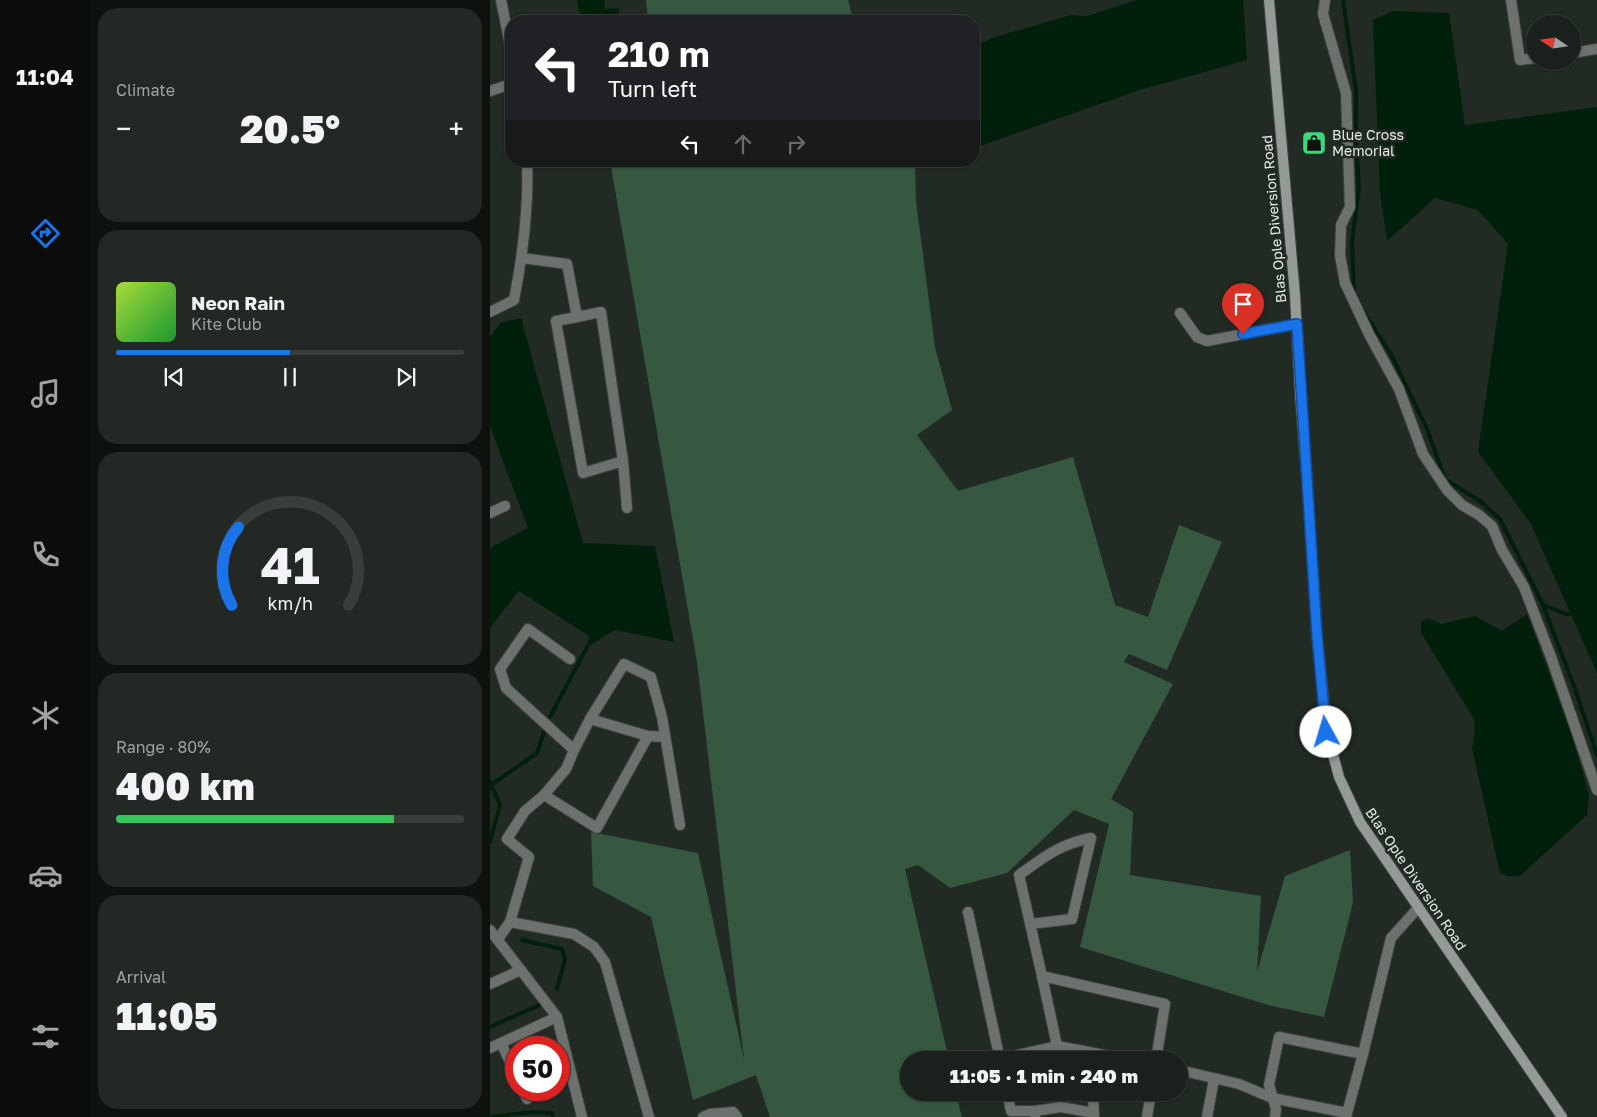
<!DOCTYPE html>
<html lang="en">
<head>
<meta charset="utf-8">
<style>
	body { margin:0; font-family:"Golos Text",sans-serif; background:#232824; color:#f1f3f6; height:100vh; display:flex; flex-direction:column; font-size:19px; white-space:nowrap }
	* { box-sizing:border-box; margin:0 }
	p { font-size:16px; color:#9fa3a3 }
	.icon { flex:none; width:28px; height:28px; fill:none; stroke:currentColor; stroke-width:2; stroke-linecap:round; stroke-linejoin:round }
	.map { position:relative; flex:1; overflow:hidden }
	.details { display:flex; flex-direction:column; gap:8px; padding:8px; background:#0e120f; width:400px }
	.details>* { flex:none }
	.hud { position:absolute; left:15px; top:15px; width:475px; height:152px; border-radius:20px; box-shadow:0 1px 4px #0004,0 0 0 1px #383e3a; background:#202124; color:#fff; overflow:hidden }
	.needle { width:32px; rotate:283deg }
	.controls { position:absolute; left:1036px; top:15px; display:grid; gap:10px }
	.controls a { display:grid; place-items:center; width:55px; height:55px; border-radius:50%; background:#1a201b; box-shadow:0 1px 4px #0004,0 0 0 1px #383e3a; font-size:25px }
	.speed { position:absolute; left:15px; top:1036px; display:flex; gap:10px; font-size:25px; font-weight:700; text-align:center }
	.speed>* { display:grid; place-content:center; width:65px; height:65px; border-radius:50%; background:#1a201b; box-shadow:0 1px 4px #0004,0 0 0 1px #383e3a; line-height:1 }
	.speed .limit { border:8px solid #d22; background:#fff; color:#111 }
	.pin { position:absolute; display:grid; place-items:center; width:42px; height:42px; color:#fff; margin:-51px -21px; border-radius:50% 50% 50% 0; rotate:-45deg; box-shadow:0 0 5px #0007 }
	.pin .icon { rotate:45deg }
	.me { position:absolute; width:55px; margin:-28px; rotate:354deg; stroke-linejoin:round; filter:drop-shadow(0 0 4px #0008) }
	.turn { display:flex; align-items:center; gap:18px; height:105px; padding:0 20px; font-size:22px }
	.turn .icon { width:65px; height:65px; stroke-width:2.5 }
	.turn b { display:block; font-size:35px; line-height:42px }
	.lanes { display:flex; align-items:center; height:48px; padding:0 20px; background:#0003; justify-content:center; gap:25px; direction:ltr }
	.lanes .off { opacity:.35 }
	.big { font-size:38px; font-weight:800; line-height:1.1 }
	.details .tile { flex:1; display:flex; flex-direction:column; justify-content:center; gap:8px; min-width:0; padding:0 18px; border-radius:20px; background:#232824 }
	.details .dial { align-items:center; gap:0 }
	.dial svg { height:130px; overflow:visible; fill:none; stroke:#383e3a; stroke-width:7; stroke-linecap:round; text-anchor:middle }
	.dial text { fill:#f1f3f6; stroke:none }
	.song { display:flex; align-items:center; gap:15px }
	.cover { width:60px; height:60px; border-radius:8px; background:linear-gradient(135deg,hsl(80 70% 55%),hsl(130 70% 35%)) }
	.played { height:5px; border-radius:2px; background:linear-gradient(90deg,#1a73e8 50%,#383e3a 50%) }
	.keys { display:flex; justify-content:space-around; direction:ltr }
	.heat { display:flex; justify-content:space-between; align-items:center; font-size:28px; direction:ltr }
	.charge { height:8px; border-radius:4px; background:linear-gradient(90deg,#34c759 80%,#383e3a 0) }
	.trip { position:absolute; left:410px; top:1051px; width:288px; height:50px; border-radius:25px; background:#1a201b; box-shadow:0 1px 4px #0004,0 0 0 1px #383e3a; font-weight:800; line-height:50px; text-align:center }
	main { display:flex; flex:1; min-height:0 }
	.dock { display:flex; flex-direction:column; width:90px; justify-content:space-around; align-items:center; background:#0a0d0b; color:#9fa3a3 }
	.dock .icon { width:35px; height:35px }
	.dock .selected { color:#1a73e8 }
	.dock b { font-size:22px; color:#f1f3f6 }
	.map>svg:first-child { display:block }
	.green { fill:#365840 }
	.water { fill:#00200b }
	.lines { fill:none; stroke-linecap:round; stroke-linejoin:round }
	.stream { stroke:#00200b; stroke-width:4 }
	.street-casing { stroke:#3d453f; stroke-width:12 }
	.secondary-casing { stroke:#3d453f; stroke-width:12 }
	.street { stroke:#6d716e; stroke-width:10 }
	.secondary { stroke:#949b96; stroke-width:10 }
	.route-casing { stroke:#114b97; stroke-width:12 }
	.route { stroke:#1a73e8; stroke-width:9 }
	.labels { text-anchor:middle; stroke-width:5; stroke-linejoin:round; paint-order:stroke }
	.poi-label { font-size:14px; fill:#e5ebe7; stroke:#222a24; text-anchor:start }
	.street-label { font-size:14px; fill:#e5ebe7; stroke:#222a24 }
</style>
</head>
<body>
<main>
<nav class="dock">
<b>11:04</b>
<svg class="icon selected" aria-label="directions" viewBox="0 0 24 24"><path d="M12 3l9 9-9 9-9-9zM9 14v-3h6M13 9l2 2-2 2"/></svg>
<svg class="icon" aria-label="music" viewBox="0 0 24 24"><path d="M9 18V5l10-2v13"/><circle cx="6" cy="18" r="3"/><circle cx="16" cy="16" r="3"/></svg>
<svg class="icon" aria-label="phone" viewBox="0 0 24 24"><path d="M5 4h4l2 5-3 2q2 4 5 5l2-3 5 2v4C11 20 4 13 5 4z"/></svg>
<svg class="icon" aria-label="climate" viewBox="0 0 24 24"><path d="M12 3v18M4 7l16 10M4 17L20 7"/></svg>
<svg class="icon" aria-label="car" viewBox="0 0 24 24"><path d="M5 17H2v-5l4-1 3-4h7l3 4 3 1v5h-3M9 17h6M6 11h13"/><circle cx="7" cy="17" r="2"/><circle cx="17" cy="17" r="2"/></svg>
<svg class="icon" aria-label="filters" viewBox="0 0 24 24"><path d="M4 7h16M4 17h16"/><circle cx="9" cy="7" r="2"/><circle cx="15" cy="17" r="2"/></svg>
</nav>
<section class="details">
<div class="tile"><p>Climate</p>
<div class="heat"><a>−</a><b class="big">20.5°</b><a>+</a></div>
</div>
<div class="tile">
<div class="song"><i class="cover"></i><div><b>Neon Rain</b><p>Kite Club</p></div></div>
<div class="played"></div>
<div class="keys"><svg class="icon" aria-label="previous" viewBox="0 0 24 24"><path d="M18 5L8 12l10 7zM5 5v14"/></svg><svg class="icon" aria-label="pause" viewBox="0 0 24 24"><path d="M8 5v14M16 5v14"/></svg><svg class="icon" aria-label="next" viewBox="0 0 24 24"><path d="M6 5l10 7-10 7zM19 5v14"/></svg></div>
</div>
<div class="tile dial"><svg viewBox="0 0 100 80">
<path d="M14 69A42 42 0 1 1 86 69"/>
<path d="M14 69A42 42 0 0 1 18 21" stroke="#1a73e8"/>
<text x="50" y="56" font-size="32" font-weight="700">41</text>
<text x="50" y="72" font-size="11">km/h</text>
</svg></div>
<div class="tile"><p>Range · 80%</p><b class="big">400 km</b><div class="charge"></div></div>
<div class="tile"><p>Arrival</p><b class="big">11:05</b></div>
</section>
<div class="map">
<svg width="1107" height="1117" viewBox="0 0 1107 1117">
	<rect width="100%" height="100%" fill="#222a24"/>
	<g class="green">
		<path d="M156,0h202l4,15 11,6h-215z"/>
		<path d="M120,161h305l1,40 19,146 17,63 -35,25 41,56 115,-34 42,148 33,12 31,-92 43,17 -55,128 -38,-16 -5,8 49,22 -62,115 22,13 -3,63 131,21 -4,76 28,-96 65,-26 3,53 -29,114 -56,-12 -188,-58 29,-123 -35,-14 -67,63 -57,15 -32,-23 -13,4 44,191h-40v32l47,1 6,24h-192l-14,-42 -63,25 -42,-183 -58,-31 -2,-54 107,21 46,206 -47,-397z"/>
	</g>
	<g class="water">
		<path d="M87,0h27l1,9 14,-1v13h-29l-11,-10z"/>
		<path d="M647,0h106l4,60 -107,30 -166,58v-102l21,-9 76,-22 16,1z"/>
		<path d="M903,11l56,2 16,112 132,-18v566l-66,-149 -53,-72 30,-208 -30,-34 -43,-12 -48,43 -7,-49 -7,-172z"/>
		<path d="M31,318l62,225 72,3 19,96 -59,-12 -28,17 2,-11 -70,-45 -29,37v-80l38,-20 -38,-102v-89l10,-14z"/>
		<path d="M1037,614l44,119 18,62 -2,20 -67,61h-12l-8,-3 -28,-125 3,-18 -1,-11 -53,-86v-11l7,-4 13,6 34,-8 27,15z"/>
	</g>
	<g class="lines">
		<g class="stream">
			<path d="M853,0l13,91v50l3,47 -7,54 2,52"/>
			<path d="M873,311l28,43 36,75 18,50 36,23 19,17 43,86 32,84 22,66"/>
			<path d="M1053,605l23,9h8"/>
			<path d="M60,717l37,-70"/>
			<path d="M0,782l10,23 -10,37"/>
			<path d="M1,785l46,-32 9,-27"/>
			<path d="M32,940l40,9 3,10 -8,30"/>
			<path d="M0,1027l54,-24"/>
			<path d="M0,1117l41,-5 21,1 1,4"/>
		</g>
		<defs>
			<g id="street">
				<path d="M11,0l10,50"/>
				<path d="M835,0l-2,14 23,79 4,114 -9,18 -1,30 5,28 25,53 29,53 24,65 24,36 15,15 17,10 13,11 10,24 22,37 27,70 46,133"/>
				<path d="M1021,0l9,60 15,-2"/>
				<path d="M1082,53l25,-4"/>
				<path d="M0,91l21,-7"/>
				<path d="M32,258l45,6 10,53 24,-5 22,149 4,47"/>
				<path d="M0,312l24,-12c9,-46 15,-92 13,-139"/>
				<path d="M690,313l17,24 10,4 90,-17"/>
				<path d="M87,317l-21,4 27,152 40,-12"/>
				<path d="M0,513l15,-7"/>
				<path d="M80,659l-42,-30 -28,40 6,19 68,62"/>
				<path d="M100,719l58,17 17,1"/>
				<path d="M54,795l53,33 51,-92"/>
				<path d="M478,912l32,148"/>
				<path d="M20,922l19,-65 -22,-18 18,-28 19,-16 22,-26 8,-19 16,-31 34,-55 27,13 11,40 18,108"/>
				<path d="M540,924l42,-5 19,-81c-31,6 -47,19 -72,37l23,101 123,28 -9,56"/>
				<path d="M0,930l67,87 25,100"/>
				<path d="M8,939l12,-17 64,12 20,13 11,15 44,155"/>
				<path d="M552,976l15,70"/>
				<path d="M0,984l31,-14"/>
				<path d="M11,1043l15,32"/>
				<path d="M0,1048l67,-31"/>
				<path d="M510,1059l57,-13 73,14"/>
				<path d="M689,1070l60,14 33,14 75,15"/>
				<path d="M33,1090l4,9"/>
				<path d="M517,1092l4,19h24v6"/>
				<path d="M603,1092l1,25"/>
				<path d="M545,1111l26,-4 33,6"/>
				<path d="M213,1117l7,-3 23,-2 4,5"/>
				<path d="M657,1117l4,-25"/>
				<path d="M717,1117l7,-38"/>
				<path d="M785,1117l1,-8 -7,-24 10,-48 84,17"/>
				<path d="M856,1117l17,-63 28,-116 27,-30"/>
			</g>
			<path id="secondary" d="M779,0l26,295 5,97 8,101 9,142 10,97 12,45 21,45 202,295"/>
		</defs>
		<use href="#street" class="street-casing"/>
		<use href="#secondary" class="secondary-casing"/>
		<use href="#street" class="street"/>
		<use href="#secondary" class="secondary"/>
	</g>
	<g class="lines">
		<defs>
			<path id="route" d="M753,334l54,-10 20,311 9,97"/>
		</defs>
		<use href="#route" class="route-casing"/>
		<use href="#route" class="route"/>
	</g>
	<defs>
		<symbol id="shop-square" viewBox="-11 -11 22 22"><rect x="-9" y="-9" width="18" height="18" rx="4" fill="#3fd77d" stroke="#222a24"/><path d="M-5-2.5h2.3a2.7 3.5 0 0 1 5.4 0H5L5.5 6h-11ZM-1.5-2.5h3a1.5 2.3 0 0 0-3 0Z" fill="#111"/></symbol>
	</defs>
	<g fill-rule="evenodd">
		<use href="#shop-square" x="810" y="129" width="28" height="28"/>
	</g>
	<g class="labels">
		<g class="poi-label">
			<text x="842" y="140">Blue Cross<tspan x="842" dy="16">Memorial</tspan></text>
		</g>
		<g class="street-label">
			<text transform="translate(784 219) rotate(-95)" y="5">Blas Ople Diversion Road</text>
			<text transform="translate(926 879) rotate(56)" y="5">Blas Ople Diversion Road</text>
		</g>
	</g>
</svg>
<div class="controls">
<a><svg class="needle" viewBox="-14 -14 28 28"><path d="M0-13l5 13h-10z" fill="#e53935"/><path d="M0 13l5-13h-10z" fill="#9fa3a3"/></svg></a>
</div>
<div class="speed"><div class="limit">50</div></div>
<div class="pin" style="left:753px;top:334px;background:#d93025"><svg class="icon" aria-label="arrive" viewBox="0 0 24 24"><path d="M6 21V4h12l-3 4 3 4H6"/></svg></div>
<svg class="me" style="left:836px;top:732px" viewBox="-20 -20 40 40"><circle r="19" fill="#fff"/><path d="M0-13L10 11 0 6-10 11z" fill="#1a73e8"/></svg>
<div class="trip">11:05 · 1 min · 240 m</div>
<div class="hud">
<div class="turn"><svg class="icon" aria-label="left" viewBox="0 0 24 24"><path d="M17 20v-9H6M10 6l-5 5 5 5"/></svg><div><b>210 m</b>Turn left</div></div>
<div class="lanes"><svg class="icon" aria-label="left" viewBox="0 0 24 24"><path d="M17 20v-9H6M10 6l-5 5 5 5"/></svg><svg class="icon off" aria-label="ahead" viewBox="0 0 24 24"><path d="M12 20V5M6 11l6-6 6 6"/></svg><svg class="icon off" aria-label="right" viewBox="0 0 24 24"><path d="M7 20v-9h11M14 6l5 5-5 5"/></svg></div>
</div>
</div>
</main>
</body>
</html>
